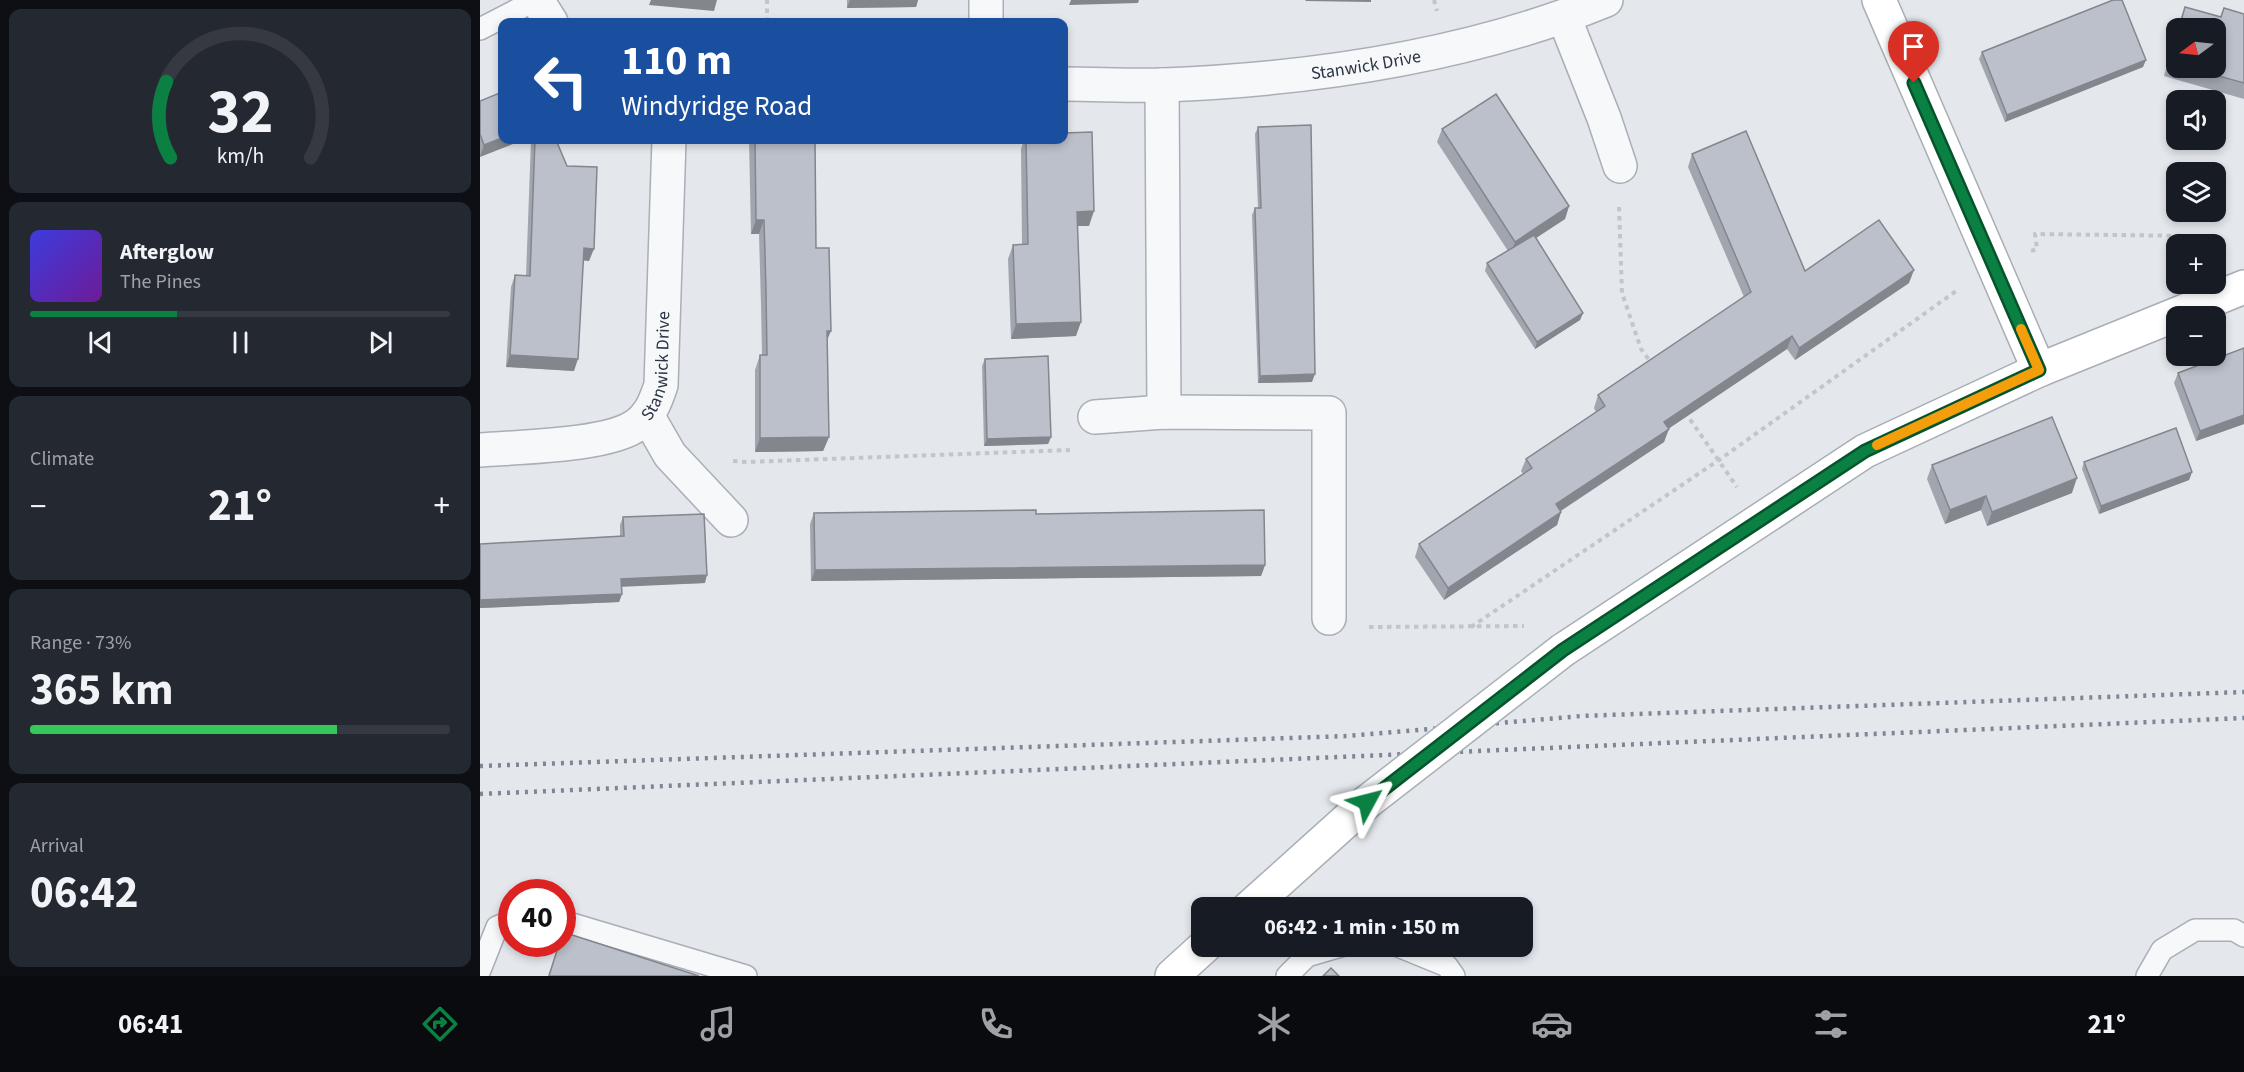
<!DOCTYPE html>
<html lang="en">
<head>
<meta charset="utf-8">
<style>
	body { margin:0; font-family:"Source Sans 3",sans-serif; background:#242831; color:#f1f3f6; height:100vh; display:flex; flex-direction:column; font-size:22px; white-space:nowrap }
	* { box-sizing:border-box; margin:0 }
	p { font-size:20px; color:#9ea1a6 }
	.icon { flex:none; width:33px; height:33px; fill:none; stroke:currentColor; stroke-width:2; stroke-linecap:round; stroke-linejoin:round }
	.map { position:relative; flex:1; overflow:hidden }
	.sheet { display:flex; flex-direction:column; gap:9px; padding:9px; background:#0d0f14; width:480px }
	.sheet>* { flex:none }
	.guide { position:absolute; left:18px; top:18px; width:570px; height:126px; border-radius:12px; box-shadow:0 3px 9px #0003; background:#1a4fa0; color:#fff; overflow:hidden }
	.needle { width:39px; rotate:255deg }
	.tools { position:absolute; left:1686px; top:18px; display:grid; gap:12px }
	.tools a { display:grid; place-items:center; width:60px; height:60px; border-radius:12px; background:#171b24; box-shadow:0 3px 9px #0003; font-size:30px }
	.speed { position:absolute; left:18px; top:879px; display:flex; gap:12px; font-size:30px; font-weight:700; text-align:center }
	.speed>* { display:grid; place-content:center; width:78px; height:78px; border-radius:50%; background:#171b24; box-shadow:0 3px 9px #0003; line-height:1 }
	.speed .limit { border:9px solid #d22; background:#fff; color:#111 }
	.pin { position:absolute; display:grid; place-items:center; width:51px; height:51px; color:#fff; margin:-62px -26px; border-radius:50% 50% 50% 0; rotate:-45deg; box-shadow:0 0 6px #0007 }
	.pin .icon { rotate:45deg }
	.me { position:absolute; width:66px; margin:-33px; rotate:52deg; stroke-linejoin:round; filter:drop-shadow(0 0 4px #0008) }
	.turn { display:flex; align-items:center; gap:21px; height:126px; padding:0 24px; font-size:27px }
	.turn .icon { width:78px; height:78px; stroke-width:2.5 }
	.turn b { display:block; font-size:42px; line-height:51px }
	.big { font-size:45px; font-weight:700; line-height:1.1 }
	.sheet .widget { flex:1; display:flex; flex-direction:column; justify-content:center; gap:9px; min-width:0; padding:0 21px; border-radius:12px; background:#242831 }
	.sheet .dial { align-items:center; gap:0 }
	.dial svg { height:156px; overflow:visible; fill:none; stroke:#363941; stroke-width:7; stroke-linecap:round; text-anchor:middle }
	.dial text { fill:#f1f3f6; stroke:none }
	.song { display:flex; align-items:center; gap:18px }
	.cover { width:72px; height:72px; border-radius:9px; background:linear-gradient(135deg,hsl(240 70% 55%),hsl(280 70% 35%)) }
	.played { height:6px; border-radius:3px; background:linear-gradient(90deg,#0b8043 35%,#363941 35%) }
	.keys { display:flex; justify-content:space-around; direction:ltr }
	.heat { display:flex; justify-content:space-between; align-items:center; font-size:33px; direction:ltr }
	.charge { height:9px; border-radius:4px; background:linear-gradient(90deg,#34c759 73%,#363941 0) }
	.trip { position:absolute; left:711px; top:897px; width:342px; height:60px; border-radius:12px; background:#171b24; box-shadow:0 3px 9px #0003; font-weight:700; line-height:60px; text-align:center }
	.dock { display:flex; height:96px; justify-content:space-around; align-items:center; background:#090b0e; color:#9ea1a6 }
	.dock .icon { width:42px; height:42px }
	.dock .current { color:#0b8043 }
	.dock b { font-size:27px; color:#f1f3f6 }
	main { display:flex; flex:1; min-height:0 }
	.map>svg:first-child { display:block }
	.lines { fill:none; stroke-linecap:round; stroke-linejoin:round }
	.lane-casing { stroke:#a9aeb7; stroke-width:24 }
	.street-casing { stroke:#a9aeb7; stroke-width:36 }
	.secondary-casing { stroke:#a9aeb7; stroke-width:36 }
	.path { stroke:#c2c5cb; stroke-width:4; stroke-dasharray:4.5 4.5; stroke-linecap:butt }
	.lane { stroke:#f7f8fa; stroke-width:21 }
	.street { stroke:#f7f8fa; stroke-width:33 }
	.secondary { stroke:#fff; stroke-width:33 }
	.rail { stroke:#7d8696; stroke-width:4.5; stroke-dasharray:3 6; stroke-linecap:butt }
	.secondary-bridge-casing { stroke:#a9aeb7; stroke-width:36; stroke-linecap:butt }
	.secondary-bridge { stroke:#fff; stroke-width:33 }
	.wall { fill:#a1a5ae }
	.shaded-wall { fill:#83868d }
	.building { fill:#bbc0ca; stroke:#83868d; stroke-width:1.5 }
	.route-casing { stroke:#07532c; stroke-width:15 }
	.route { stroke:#0b8043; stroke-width:10 }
	.slow { stroke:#f59e0b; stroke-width:10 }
	.labels { text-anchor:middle; stroke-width:4.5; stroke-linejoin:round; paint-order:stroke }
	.street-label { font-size:18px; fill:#2b3445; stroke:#f4f6f9 }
</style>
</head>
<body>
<main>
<section class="sheet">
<div class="widget dial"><svg viewBox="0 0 100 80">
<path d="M14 69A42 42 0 1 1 86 69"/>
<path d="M14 69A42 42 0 0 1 12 30" stroke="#0b8043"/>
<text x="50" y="56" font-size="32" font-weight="700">32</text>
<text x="50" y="72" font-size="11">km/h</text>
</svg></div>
<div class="widget">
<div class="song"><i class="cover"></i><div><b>Afterglow</b><p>The Pines</p></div></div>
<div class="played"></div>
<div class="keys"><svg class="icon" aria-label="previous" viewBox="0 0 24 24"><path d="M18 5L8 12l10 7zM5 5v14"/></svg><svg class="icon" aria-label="pause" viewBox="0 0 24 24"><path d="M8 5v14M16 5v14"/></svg><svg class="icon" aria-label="next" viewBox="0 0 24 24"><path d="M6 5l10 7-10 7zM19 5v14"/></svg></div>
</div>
<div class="widget"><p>Climate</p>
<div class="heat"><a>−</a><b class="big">21°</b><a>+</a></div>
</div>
<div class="widget"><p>Range · 73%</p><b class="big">365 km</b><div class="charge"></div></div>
<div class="widget"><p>Arrival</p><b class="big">06:42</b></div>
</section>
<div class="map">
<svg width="1764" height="976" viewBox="0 0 1764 976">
	<rect width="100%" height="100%" fill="#e4e7ec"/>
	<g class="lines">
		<defs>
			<g id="lane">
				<path d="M0,29l56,-29"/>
				<path d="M82,921l184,55"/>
				<path d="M918,946l49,20 7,10"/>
				<path d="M0,970l17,-43 15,-6"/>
				<path d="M807,976l20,-20 34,-10"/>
				<path d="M1667,976l15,-26 33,-20h39l10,6"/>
			</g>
			<g id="street">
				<path d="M57,0l14,22"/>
				<path d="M506,0v22"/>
				<path d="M1084,17l40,101 16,48"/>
				<path id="s1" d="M584,84c33,0 67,2 100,1 150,-6 303,-28 442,-85"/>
				<path d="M682,85l2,327"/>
				<path d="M167,415l23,40 61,65"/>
				<path d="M615,417l69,-5 165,1v205"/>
				<path id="s2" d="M0,450c37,-3 131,-4 158,-26 13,-10 18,-24 23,-39l8,-245"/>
			</g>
			<g id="secondary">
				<path d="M1399,0l160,370"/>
				<path d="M1083,650l302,-199 174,-81 205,-83"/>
				<path d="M769,908l118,-106"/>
				<path d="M692,976l33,-30"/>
			</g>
		</defs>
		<use href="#lane" class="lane-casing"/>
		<use href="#street" class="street-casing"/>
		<use href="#secondary" class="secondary-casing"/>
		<g class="path">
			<path d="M954,0l3,11"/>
			<path d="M287,22v-22"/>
			<path d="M1139,207l3,86 19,56 11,15"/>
			<path d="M1551,251l6,-2 -2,-15 159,2 18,4 15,7"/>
			<path d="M1205,412l52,75"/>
			<path d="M253,461l13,1 324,-12"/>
			<path d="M889,627l155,-1"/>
			<path d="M991,627l248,-167 240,-171"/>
		</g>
		<use href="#lane" class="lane"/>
		<use href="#street" class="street"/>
		<use href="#secondary" class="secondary"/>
		<g class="rail">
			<path d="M0,766l868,-30 233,-20 663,-24"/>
			<path d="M0,794l1764,-76"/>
		</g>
		<defs>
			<path id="secondary-bridge" d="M887,802l196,-152"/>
		</defs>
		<use href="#secondary-bridge" class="secondary-bridge-casing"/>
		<use href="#secondary-bridge" class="secondary-bridge"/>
	</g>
	<g class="wall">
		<path d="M367,0h71l-2,7 -69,1z"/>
		<path d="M1705,7l35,10 4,-9 20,6v85l-80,-23 12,-44v36h40v-40h-39z"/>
		<path d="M1502,52l161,15 -138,55 -26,-63z"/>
		<path d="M0,101l22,39 -22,17z"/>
		<path d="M778,127l54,255 -54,1 -6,-168 3,-7h3l-3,-74z"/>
		<path d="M962,129l127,77 -4,13 -29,19 47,75 -3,7 -45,29 -50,-78 2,-8 21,-12 -71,-109z"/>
		<path d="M51,140h25l33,121 -6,-1 -9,111 -68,-4 5,-80 4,-12 11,1z"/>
		<path d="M269,140h66l1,108 11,93 2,96 -6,14 -68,1v-82l5,-15h2l-1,-50 -2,-71h-8z"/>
		<path d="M544,140h40l25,86h-12l-1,110 -65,3 -3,-80 5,-14 9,-1 -1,-95z"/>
		<path d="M1212,154l113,117 104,12 -114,77 -8,-11 -119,80 -4,13 -103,69v1l-4,13 -113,75 -29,-43 4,-13 104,-70 -2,-3 5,-12 70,-47 -2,-4 4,-13 146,-98 -56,-130z"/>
		<path d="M1764,348v76l-48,17 -22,-58 4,-10z"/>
		<path d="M505,359l66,78 -3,7 -64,2 -2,-80z"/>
		<path d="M1604,462l108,10 -3,8 -90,34 -17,-45z"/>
		<path d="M1452,465l140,28 -85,33 -6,-16 -36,14 -18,-45z"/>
		<path d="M334,513l222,1 229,51 -4,11 -450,5 -1,-57z"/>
		<path d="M143,517l82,66 -84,3 1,8 -3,8 -139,6v-64l140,-8v-11z"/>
		<path d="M79,944h3l137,32h-151z"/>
	</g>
	<g class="shaded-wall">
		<path d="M171,0h66l-3,11 -65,-6z"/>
		<path d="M370,0h68l-2,7 -69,1z"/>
		<path d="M591,0h68l-1,3 -69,2z"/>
		<path d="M826,0h65v2l-66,-1z"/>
		<path d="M1666,60l-3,7 -138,55 2,-7z"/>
		<path d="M22,138v2h21l-43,17 4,-12z"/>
		<path d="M1089,206l-4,13 -55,36 5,-13z"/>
		<path d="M614,211l-5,15h-17l5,-14z"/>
		<path d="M276,220h8l-5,14h-8z"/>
		<path d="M104,248l10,1 -5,12 -9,-1z"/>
		<path d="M1434,270l-5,13 -114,77 4,-12z"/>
		<path d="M1103,313l-3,7 -45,29 2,-7z"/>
		<path d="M601,322l-5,14 -65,3 5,-15z"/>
		<path d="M347,331h4l-6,14z"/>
		<path d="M1312,336l-5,13 -128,86 5,-13z"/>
		<path d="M30,355l68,4 -4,12 -68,-4z"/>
		<path d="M835,374l-3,8 -54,1 2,-7z"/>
		<path d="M1764,415v9l-48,17 4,-10z"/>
		<path d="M1189,429l-5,13 -113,75 5,-13z"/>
		<path d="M349,437l-6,14 -68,1 5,-14z"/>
		<path d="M571,437l-3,7 -64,2 3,-7z"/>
		<path d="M1712,472l-3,8 -90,34 2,-8z"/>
		<path d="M1597,478l-5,15 -85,33 5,-14z"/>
		<path d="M1506,496l-5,14 -36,14 5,-14z"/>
		<path d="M1081,512l-4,13 -113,75 4,-12z"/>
		<path d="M785,565l-4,11 -450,5 4,-11z"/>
		<path d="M227,575l-2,8 -87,4 3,-8z"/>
		<path d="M142,594l-3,8 -139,6v-8z"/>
	</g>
	<g class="building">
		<path d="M1633,0h9l24,60 -139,55 -25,-63z"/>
		<path d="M1705,7l36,10 3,-9 20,6v69l-54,-15h26v-40h-37z"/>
		<path d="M1696,36v28l-7,-2z"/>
		<path d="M22,92v46l-18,7 -4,-11v-33z"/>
		<path d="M1016,94l73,112 -54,36 -73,-113z"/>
		<path d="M831,125l4,249 -55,2 -5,-168h6l-3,-81z"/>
		<path d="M1266,131l59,140 74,-51 35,50 -115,78 -7,-12 -128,86 5,7 -113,75 5,8 -113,76 -29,-44 113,-76 -6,-9 79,-53 -7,-11 153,-103 -59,-138z"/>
		<path d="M612,132l2,79 -17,1 4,110 -65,2 -3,-79 15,-1 -2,-104h38v-7z"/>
		<path d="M55,140h21l11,26 30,1 -3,82 -10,-1 -6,111 -68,-4 5,-80 15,1z"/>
		<path d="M275,140h60l1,108h13l2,83h-4l2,106 -69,1v-83h7l-1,-65 -2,-70h-8z"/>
		<path d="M1054,235l49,78 -46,29 -50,-79z"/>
		<path d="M1764,348v67l-44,16 -22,-58z"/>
		<path d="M568,356l3,81 -64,2 -2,-80z"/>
		<path d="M1572,417l25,61 -85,34 -6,-16 -36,14 -18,-45z"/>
		<path d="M1696,428l16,44 -91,34 -17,-44z"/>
		<path d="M556,510v4l228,-4 1,55 -450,5 -1,-57z"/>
		<path d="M224,514l3,61 -86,4 1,15 -142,6v-56l144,-8 -1,-19z"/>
		<path d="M83,932l136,44h-150l10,-32h3z"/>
		<path d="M851,968l8,8h-16z"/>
	</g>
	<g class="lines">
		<defs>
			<path id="route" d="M887,802l196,-152 302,-199 174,-81 -125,-287"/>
		</defs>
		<use href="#route" class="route-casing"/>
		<use href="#route" class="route"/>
		<path class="slow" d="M1397,445l162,-75 -18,-41"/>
	</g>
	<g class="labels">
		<g class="street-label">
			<text dy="6" stroke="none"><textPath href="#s1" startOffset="303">Stanwick Drive</textPath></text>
			<text dy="6" stroke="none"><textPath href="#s2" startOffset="226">Stanwick Drive</textPath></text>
		</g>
	</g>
</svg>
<div class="tools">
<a><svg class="needle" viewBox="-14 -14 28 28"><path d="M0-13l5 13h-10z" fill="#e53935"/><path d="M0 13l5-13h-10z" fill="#9ea1a6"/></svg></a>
<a><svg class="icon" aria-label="sound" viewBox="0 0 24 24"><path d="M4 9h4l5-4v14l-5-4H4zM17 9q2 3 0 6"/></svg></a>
<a><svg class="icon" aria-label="layers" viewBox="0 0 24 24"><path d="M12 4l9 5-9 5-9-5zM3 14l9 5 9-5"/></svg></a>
<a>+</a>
<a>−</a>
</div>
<div class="speed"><div class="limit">40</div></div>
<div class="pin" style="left:1434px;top:83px;background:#d93025"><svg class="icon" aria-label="arrive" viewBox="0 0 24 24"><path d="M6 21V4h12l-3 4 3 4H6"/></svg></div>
<svg class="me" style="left:887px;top:802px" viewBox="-20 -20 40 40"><path d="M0-17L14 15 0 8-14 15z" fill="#0b8043" stroke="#fff" stroke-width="4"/></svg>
<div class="trip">06:42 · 1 min · 150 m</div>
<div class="guide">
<div class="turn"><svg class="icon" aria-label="left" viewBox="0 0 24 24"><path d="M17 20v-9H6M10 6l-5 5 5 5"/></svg><div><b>110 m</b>Windyridge Road</div></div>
</div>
</div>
</main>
<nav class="dock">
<b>06:41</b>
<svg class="icon current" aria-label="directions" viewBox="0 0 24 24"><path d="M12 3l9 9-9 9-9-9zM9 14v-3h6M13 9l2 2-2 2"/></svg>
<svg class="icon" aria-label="music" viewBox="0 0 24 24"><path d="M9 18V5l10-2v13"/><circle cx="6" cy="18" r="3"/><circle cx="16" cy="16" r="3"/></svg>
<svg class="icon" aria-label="phone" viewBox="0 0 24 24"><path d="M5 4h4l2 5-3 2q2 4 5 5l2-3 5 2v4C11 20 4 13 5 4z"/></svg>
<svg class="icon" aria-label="climate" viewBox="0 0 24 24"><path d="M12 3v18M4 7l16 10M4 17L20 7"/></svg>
<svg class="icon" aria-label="car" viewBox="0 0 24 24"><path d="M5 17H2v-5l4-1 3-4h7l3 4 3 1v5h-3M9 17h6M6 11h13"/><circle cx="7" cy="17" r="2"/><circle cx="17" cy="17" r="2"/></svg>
<svg class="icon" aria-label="filters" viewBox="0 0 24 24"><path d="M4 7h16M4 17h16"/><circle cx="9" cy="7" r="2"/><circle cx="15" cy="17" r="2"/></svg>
<b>21°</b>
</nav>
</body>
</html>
